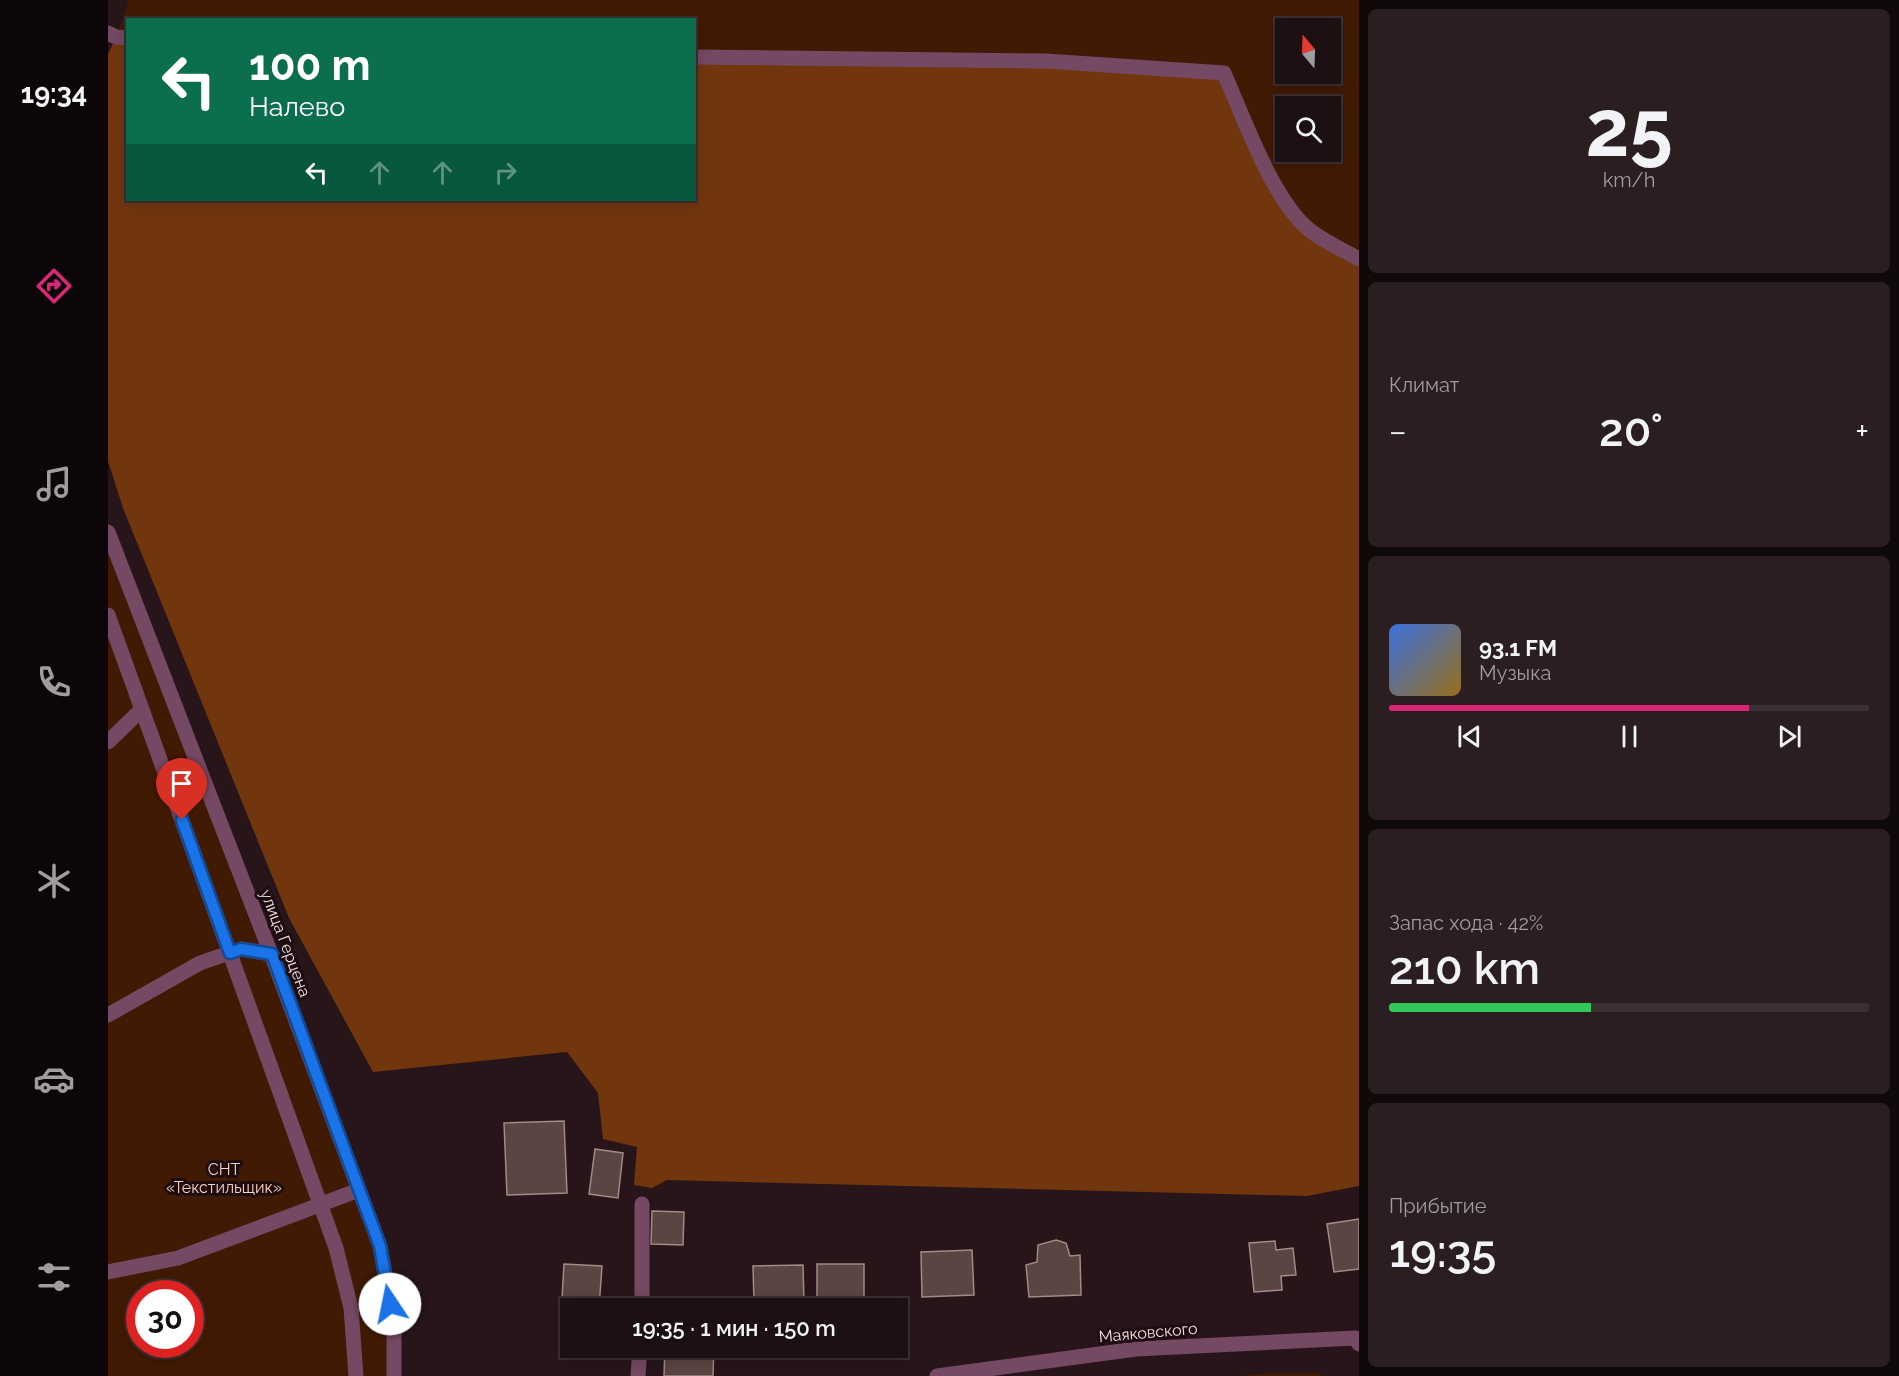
<!DOCTYPE html>
<html lang="ru">
<head>
<meta charset="utf-8">
<style>
	body { margin:0; font-family:Raleway,sans-serif; background:#2a1e21; color:#f1f3f6; height:100vh; display:flex; flex-direction:column; font-size:22px; white-space:nowrap }
	* { box-sizing:border-box; margin:0 }
	p { font-size:20px; color:#a09da0 }
	.icon { flex:none; width:33px; height:33px; fill:none; stroke:currentColor; stroke-width:2; stroke-linecap:round; stroke-linejoin:round }
	.map { position:relative; flex:1; overflow:hidden }
	.details { display:flex; flex-direction:column; gap:9px; padding:9px; background:#10090a; width:540px }
	.details>* { flex:none }
	.guide { position:absolute; left:18px; top:18px; width:570px; height:183px; border-radius:0px; box-shadow:0 3px 15px #0003,0 0 0 2px #3b3033; background:#0b6e4f; color:#fff; overflow:hidden }
	.needle { width:39px; rotate:341deg }
	.buttons { position:absolute; left:1167px; top:18px; display:grid; gap:12px }
	.buttons a { display:grid; place-items:center; width:66px; height:66px; border-radius:0px; background:#1d1013; box-shadow:0 3px 15px #0003,0 0 0 2px #3b3033; font-size:30px }
	.speed { position:absolute; left:18px; top:1280px; display:flex; gap:12px; font-size:30px; font-weight:700; text-align:center }
	.speed>* { display:grid; place-content:center; width:78px; height:78px; border-radius:50%; background:#1d1013; box-shadow:0 3px 15px #0003,0 0 0 2px #3b3033; line-height:1 }
	.speed .limit { border:9px solid #d22; background:#fff; color:#111 }
	.pin { position:absolute; display:grid; place-items:center; width:51px; height:51px; color:#fff; margin:-62px -26px; border-radius:50% 50% 50% 0; rotate:-45deg; box-shadow:0 0 6px #0007 }
	.pin .icon { rotate:45deg }
	.me { position:absolute; width:66px; margin:-33px; rotate:349deg; stroke-linejoin:round; filter:drop-shadow(0 0 4px #0008) }
	.turn { display:flex; align-items:center; gap:21px; height:126px; padding:0 24px; font-size:27px }
	.turn .icon { width:78px; height:78px; stroke-width:2.5 }
	.turn b { display:block; font-size:42px; line-height:51px }
	.lanes { display:flex; align-items:center; height:57px; padding:0 24px; background:#0003; justify-content:center; gap:30px; direction:ltr }
	.lanes .off { opacity:.35 }
	.big { font-size:45px; font-weight:600; line-height:1.1 }
	.details .widget { flex:1; display:flex; flex-direction:column; justify-content:center; gap:9px; min-width:0; padding:0 21px; border-radius:9px; background:#2a1e21 }
	.details .dial { align-items:center; gap:0 }
	.dial b { font-size:78px; line-height:1 }
	.song { display:flex; align-items:center; gap:18px }
	.cover { width:72px; height:72px; border-radius:9px; background:linear-gradient(135deg,hsl(220 70% 55%),hsl(40 70% 35%)) }
	.played { height:6px; border-radius:3px; background:linear-gradient(90deg,#db2777 75%,#3b3033 75%) }
	.keys { display:flex; justify-content:space-around; direction:ltr }
	.heat { display:flex; justify-content:space-between; align-items:center; font-size:33px; direction:ltr }
	.charge { height:9px; border-radius:4px; background:linear-gradient(90deg,#34c759 42%,#3b3033 0) }
	.trip { position:absolute; left:452px; top:1298px; width:348px; height:60px; border-radius:0px; background:#1d1013; box-shadow:0 3px 15px #0003,0 0 0 2px #3b3033; font-weight:600; line-height:60px; text-align:center }
	main { display:flex; flex:1; min-height:0 }
	.menu { display:flex; flex-direction:column; width:108px; justify-content:space-around; align-items:center; background:#0c0608; color:#a09da0 }
	.menu .icon { width:42px; height:42px }
	.menu .on { color:#db2777 }
	.menu b { font-size:27px; color:#f1f3f6 }
	.map>svg:first-child { display:block }
	.green { fill:#411a03; fill-rule:evenodd }
	.forest { fill:#72360f }
	.building { fill:#5b4543; stroke:#a28a86; stroke-width:1.5 }
	.lines { fill:none; stroke-linecap:round; stroke-linejoin:round }
	.service { stroke:#754963; stroke-width:15 }
	.minor { stroke:#754963; stroke-width:15 }
	.route-casing { stroke:#114b97; stroke-width:15 }
	.route { stroke:#1a73e8; stroke-width:10 }
	.labels { text-anchor:middle; stroke-width:6; stroke-linejoin:round; paint-order:stroke }
	.street-label { font-size:16px; fill:#eee1e3; stroke:#1d0c10 }
	.park-label { font-size:16px; fill:#f9d2be; stroke:#1d0c10 }
</style>
</head>
<body>
<main>
<nav class="menu">
<b>19:34</b>
<svg class="icon on" aria-label="directions" viewBox="0 0 24 24"><path d="M12 3l9 9-9 9-9-9zM9 14v-3h6M13 9l2 2-2 2"/></svg>
<svg class="icon" aria-label="music" viewBox="0 0 24 24"><path d="M9 18V5l10-2v13"/><circle cx="6" cy="18" r="3"/><circle cx="16" cy="16" r="3"/></svg>
<svg class="icon" aria-label="phone" viewBox="0 0 24 24"><path d="M5 4h4l2 5-3 2q2 4 5 5l2-3 5 2v4C11 20 4 13 5 4z"/></svg>
<svg class="icon" aria-label="climate" viewBox="0 0 24 24"><path d="M12 3v18M4 7l16 10M4 17L20 7"/></svg>
<svg class="icon" aria-label="car" viewBox="0 0 24 24"><path d="M5 17H2v-5l4-1 3-4h7l3 4 3 1v5h-3M9 17h6M6 11h13"/><circle cx="7" cy="17" r="2"/><circle cx="17" cy="17" r="2"/></svg>
<svg class="icon" aria-label="filters" viewBox="0 0 24 24"><path d="M4 7h16M4 17h16"/><circle cx="9" cy="7" r="2"/><circle cx="15" cy="17" r="2"/></svg>
</nav>
<div class="map">
<svg width="1251" height="1376" viewBox="0 0 1251 1376">
	<rect width="100%" height="100%" fill="#271519"/>
	<g class="green">
		<path d="M21,0h1230v259l-664,-202 -1,-37h-566l-1,18 -11,-1zM1178,28h44v46h-44zM1178,106h44v46h-44z"/>
		<path d="M0,549l266,698 12,78 2,51h-280zM32,1293h50v51h-50z"/>
		<path d="M1209,1373l6,3h-82l19,-2z"/>
	</g>
	<path class="forest" d="M8,37l11,1 1,162h566l1,-143 529,16 64,136 71,50v927l-52,10 -640,-16 -15,8 -18,-3 3,-38 -34,-8 -5,-46 -31,-41 -194,20 -84,-154 -166,-410 -15,-47v-407z"/>
	<g class="building">
		<path d="M456,1121l3,72 -60,2 -3,-72z"/>
		<path d="M487,1149l28,4 -5,45 -29,-4z"/>
		<path d="M544,1211l32,1 -1,33 -32,-1z"/>
		<path d="M1251,1219v50l-25,3 -7,-48z"/>
		<path d="M948,1240l10,3 4,13 10,-1 1,40 -52,2 -3,-32 11,-3 1,-17z"/>
		<path d="M1167,1241l1,9 17,-2 3,27 -15,1 1,14 -28,2 -5,-49z"/>
		<path d="M864,1250l2,45 -52,2 -1,-45z"/>
		<path d="M456,1264l38,2 -3,42h-29v7h-9z"/>
		<path d="M709,1264h47v44h-24v-6h-23z"/>
		<path d="M695,1265l1,37 -50,1 -1,-37z"/>
		<path d="M557,1347h49l-1,29h-49z"/>
		<path d="M664,1347h35v3l-35,-1z"/>
	</g>
	<g class="lines">
		<g class="service">
			<path d="M0,615l228,633 15,60 5,68"/>
			<path d="M0,742l33,-32"/>
			<path d="M0,1015l92,-52 41,-14 30,5"/>
			<path d="M0,1272l70,-14 181,-68"/>
		</g>
		<g class="minor">
			<path d="M0,33l8,4 12,1"/>
			<path d="M586,57l352,4 178,12c19,43 50,131 87,158 14,11 32,19 48,28"/>
			<path d="M0,532l163,422 109,292 14,77v53"/>
			<path d="M534,1308v-104"/>
			<path d="M530,1376l2,-29"/>
			<path d="M829,1376l199,-27 219,-11 4,6"/>
		</g>
	</g>
	<g class="lines">
		<defs>
			<path id="route" d="M74,820l48,133 11,-4 31,5 108,292 10,58"/>
		</defs>
		<use href="#route" class="route-casing"/>
		<use href="#route" class="route"/>
	</g>
	<g class="labels">
		<g class="street-label">
			<text transform="translate(178 943) rotate(69)" y="6">улица Герцена</text>
			<text transform="translate(1040 1332) rotate(-5)" y="6">Маяковского</text>
		</g>
		<g class="park-label">
			<text x="116" y="1175">СНТ<tspan x="116" dy="18">«Текстильщик»</tspan></text>
		</g>
	</g>
</svg>
<div class="buttons">
<a><svg class="needle" viewBox="-14 -14 28 28"><path d="M0-13l5 13h-10z" fill="#e53935"/><path d="M0 13l5-13h-10z" fill="#a09da0"/></svg></a>
<a><svg class="icon" aria-label="search" viewBox="0 0 24 24"><circle cx="10" cy="10" r="6"/><path d="M15 15l6 6"/></svg></a>
</div>
<div class="speed"><div class="limit">30</div></div>
<div class="pin" style="left:74px;top:820px;background:#d93025"><svg class="icon" aria-label="arrive" viewBox="0 0 24 24"><path d="M6 21V4h12l-3 4 3 4H6"/></svg></div>
<svg class="me" style="left:282px;top:1304px" viewBox="-20 -20 40 40"><circle r="19" fill="#fff"/><path d="M0-13L10 11 0 6-10 11z" fill="#1a73e8"/></svg>
<div class="trip">19:35 · 1 мин · 150 m</div>
<div class="guide">
<div class="turn"><svg class="icon" aria-label="left" viewBox="0 0 24 24"><path d="M17 20v-9H6M10 6l-5 5 5 5"/></svg><div><b>100 m</b>Налево</div></div>
<div class="lanes"><svg class="icon" aria-label="left" viewBox="0 0 24 24"><path d="M17 20v-9H6M10 6l-5 5 5 5"/></svg><svg class="icon off" aria-label="ahead" viewBox="0 0 24 24"><path d="M12 20V5M6 11l6-6 6 6"/></svg><svg class="icon off" aria-label="ahead" viewBox="0 0 24 24"><path d="M12 20V5M6 11l6-6 6 6"/></svg><svg class="icon off" aria-label="right" viewBox="0 0 24 24"><path d="M7 20v-9h11M14 6l5 5-5 5"/></svg></div>
</div>
</div>
<section class="details">
<div class="widget dial"><b>25</b><p>km/h</p></div>
<div class="widget"><p>Климат</p>
<div class="heat"><a>−</a><b class="big">20°</b><a>+</a></div>
</div>
<div class="widget">
<div class="song"><i class="cover"></i><div><b>93.1 FM</b><p>Музыка</p></div></div>
<div class="played"></div>
<div class="keys"><svg class="icon" aria-label="previous" viewBox="0 0 24 24"><path d="M18 5L8 12l10 7zM5 5v14"/></svg><svg class="icon" aria-label="pause" viewBox="0 0 24 24"><path d="M8 5v14M16 5v14"/></svg><svg class="icon" aria-label="next" viewBox="0 0 24 24"><path d="M6 5l10 7-10 7zM19 5v14"/></svg></div>
</div>
<div class="widget"><p>Запас хода · 42%</p><b class="big">210 km</b><div class="charge"></div></div>
<div class="widget"><p>Прибытие</p><b class="big">19:35</b></div>
</section>
</main>
</body>
</html>
